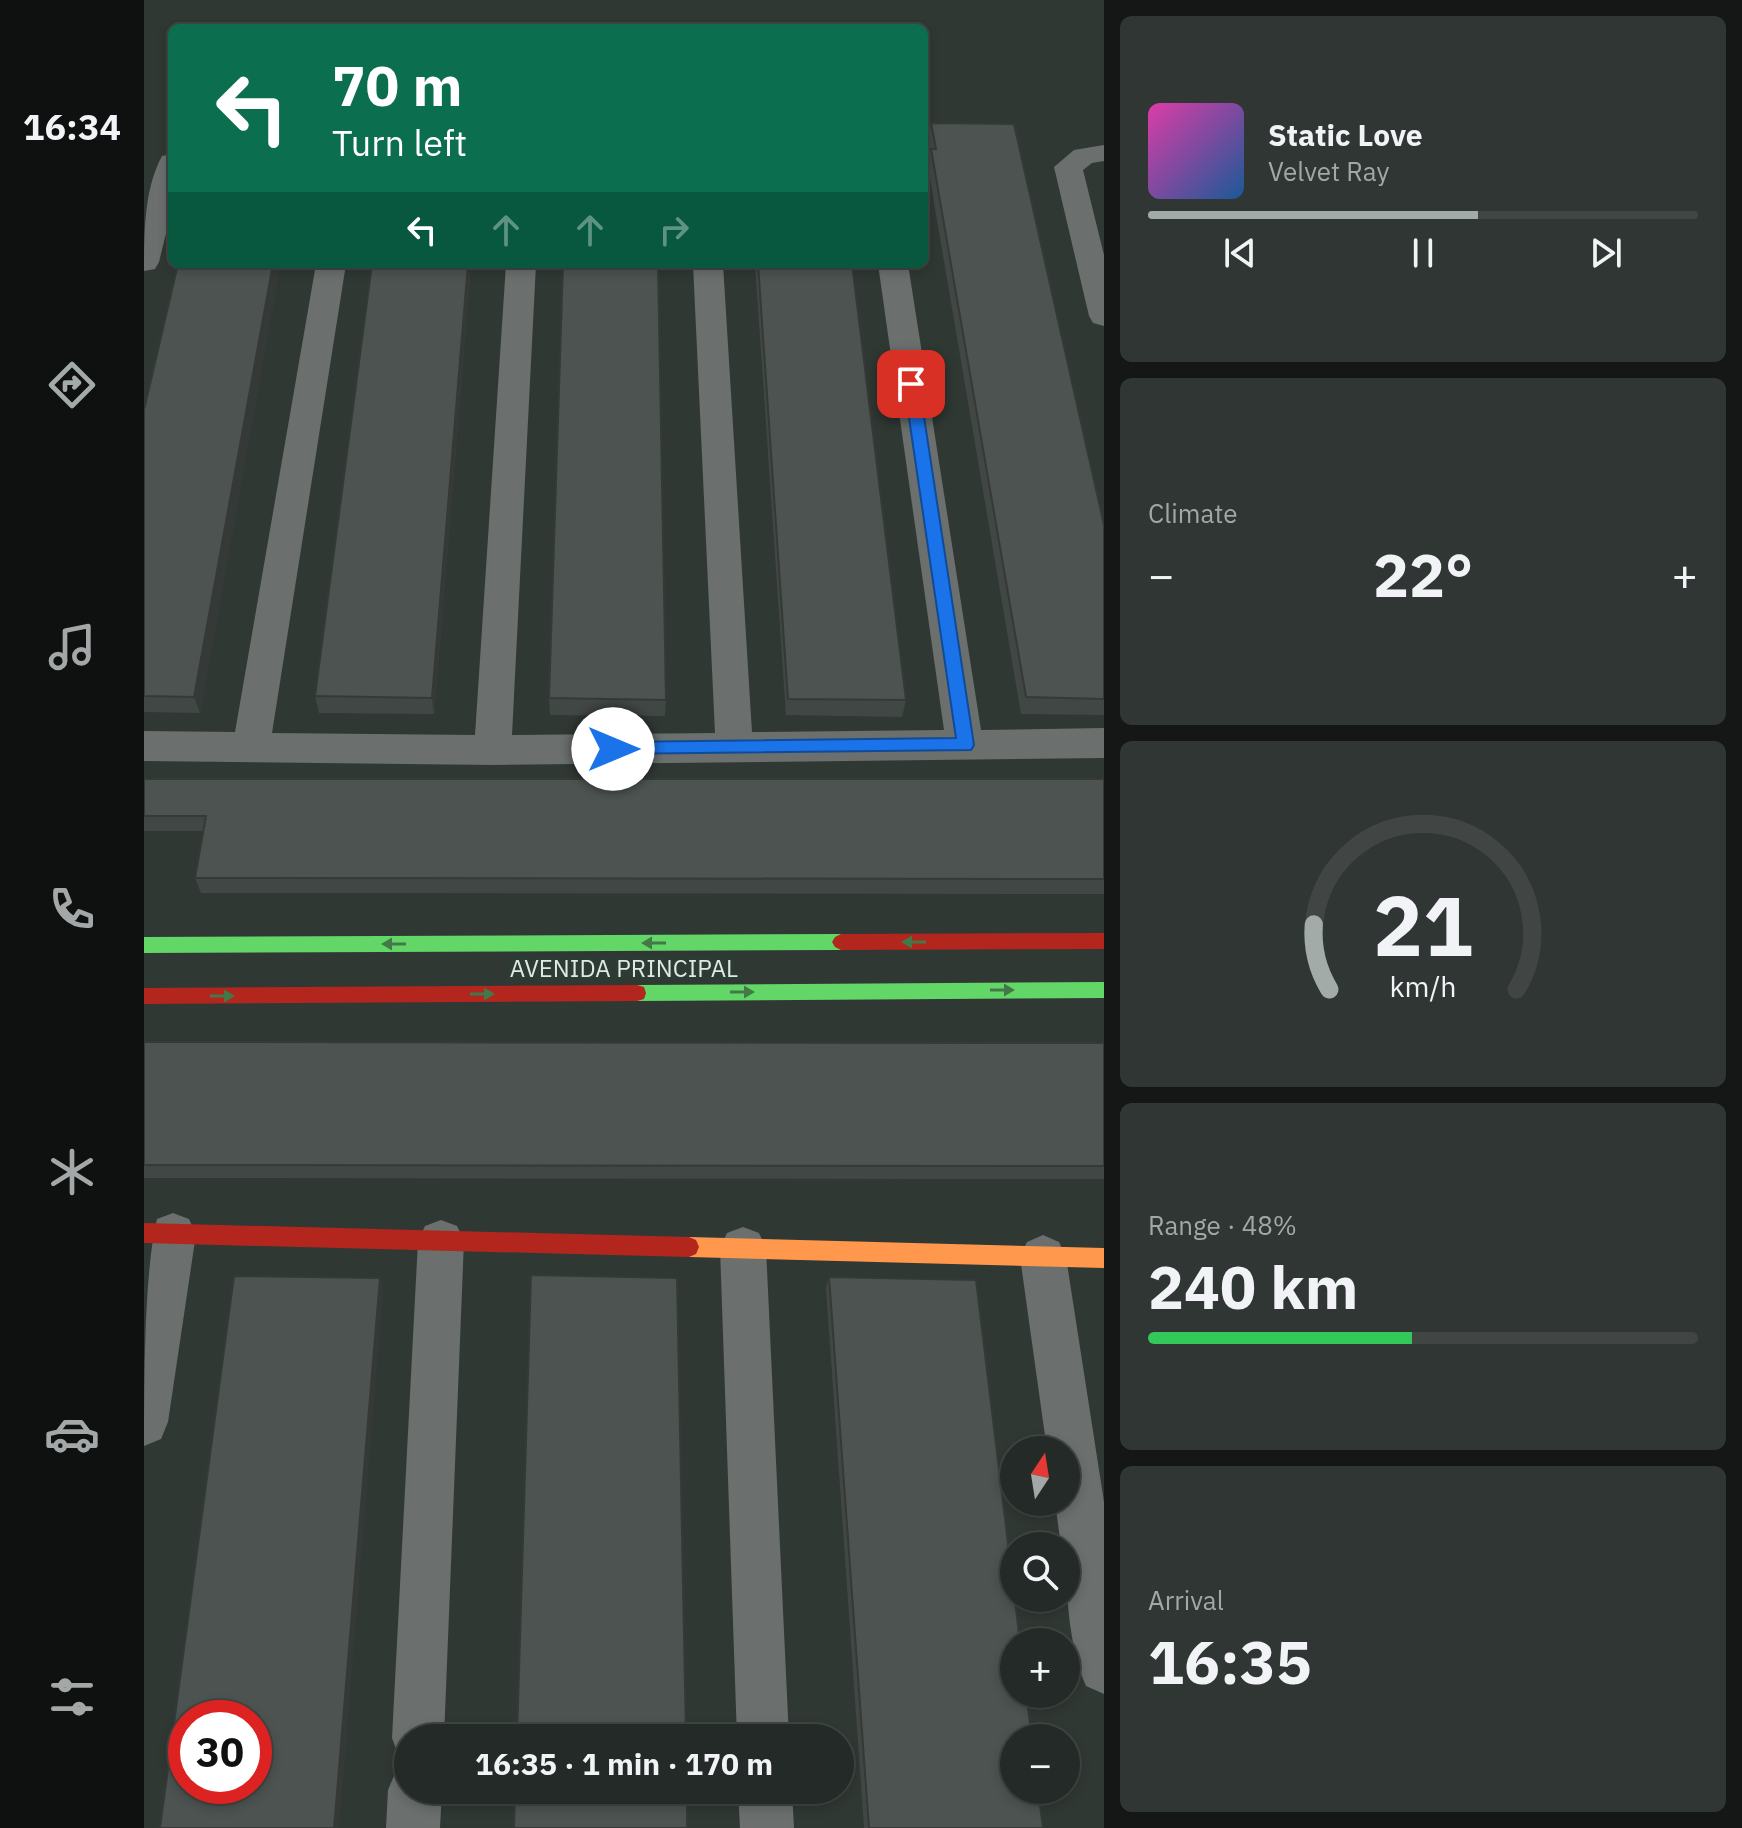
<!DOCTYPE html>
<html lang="en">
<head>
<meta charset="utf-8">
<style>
	body { margin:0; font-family:"IBM Plex Sans",sans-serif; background:#303633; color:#f1f3f6; height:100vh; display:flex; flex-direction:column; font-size:30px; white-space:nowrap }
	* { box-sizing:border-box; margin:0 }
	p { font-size:26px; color:#a3a7a7 }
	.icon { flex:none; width:44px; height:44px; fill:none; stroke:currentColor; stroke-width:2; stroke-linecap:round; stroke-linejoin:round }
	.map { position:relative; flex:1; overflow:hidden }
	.sheet { display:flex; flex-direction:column; gap:16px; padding:16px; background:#141715; width:638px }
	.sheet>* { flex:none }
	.banner { position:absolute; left:24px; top:24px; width:760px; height:244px; border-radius:12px; box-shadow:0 4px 12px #0003,0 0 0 2px #414644; background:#0b6e4f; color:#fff; overflow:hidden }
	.needle { width:52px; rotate:12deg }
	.fabs { position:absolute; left:856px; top:1436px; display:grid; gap:16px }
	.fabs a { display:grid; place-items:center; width:80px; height:80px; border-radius:50%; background:#242a27; box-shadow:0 4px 12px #0003,0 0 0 2px #414644; font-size:40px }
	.speed { position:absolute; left:24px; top:1700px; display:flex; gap:16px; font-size:40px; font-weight:700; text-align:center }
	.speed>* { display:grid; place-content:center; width:104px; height:104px; border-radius:50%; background:#242a27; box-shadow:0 4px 12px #0003,0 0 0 2px #414644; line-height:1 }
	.speed .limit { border:12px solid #d22; background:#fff; color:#111 }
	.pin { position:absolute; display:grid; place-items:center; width:68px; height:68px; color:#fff; margin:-34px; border-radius:16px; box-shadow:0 4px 12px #0006 }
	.me { position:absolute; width:88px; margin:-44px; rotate:90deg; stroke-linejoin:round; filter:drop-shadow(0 0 6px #0008) }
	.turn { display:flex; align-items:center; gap:28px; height:168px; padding:0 32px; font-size:36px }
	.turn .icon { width:104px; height:104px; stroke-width:2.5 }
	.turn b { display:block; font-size:56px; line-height:68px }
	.lanes { display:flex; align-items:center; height:76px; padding:0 32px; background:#0003; justify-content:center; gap:40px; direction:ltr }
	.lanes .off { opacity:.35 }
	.big { font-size:60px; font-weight:800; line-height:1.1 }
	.sheet .tile { flex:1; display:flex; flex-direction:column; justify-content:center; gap:12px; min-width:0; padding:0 28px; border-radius:12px; background:#303633 }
	.sheet .dial { align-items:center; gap:0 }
	.dial svg { height:208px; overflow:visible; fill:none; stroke:#414644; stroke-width:7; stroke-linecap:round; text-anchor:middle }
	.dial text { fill:#f1f3f6; stroke:none }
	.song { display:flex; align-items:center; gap:24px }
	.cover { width:96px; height:96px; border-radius:12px; background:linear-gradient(135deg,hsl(320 70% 55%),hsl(210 70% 35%)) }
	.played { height:8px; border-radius:4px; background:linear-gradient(90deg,#a2aba7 60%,#414644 60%) }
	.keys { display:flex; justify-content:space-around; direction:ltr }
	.heat { display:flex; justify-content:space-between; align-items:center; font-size:44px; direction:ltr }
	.charge { height:12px; border-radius:6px; background:linear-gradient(90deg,#34c759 48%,#414644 0) }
	.trip { position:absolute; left:250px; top:1724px; width:460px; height:80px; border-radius:40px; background:#242a27; box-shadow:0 4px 12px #0003,0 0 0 2px #414644; font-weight:800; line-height:80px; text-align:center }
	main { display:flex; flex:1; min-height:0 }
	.menu { display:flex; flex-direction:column; width:144px; justify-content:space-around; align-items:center; background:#0e1110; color:#a3a7a7 }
	.menu .icon { width:56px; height:56px }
	.menu .active { color:#a2aba7 }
	.menu b { font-size:36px; color:#f1f3f6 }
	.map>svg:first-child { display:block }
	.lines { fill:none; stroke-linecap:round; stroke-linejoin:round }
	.street { fill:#6b6f6d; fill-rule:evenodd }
	.fast { fill:#63d668; fill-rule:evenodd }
	.slow { fill:#ff974d; fill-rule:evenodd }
	.jam { fill:#b3261e; fill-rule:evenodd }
	.wall { fill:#414745 }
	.shaded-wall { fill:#353a38 }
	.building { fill:#4c5350; stroke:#353a38; stroke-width:2; fill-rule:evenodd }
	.oneway { fill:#437949 }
	.route { fill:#1a73e8; stroke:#114b97; stroke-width:2 }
	.labels { text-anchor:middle; stroke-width:8; stroke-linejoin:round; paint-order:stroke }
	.street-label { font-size:24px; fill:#e0e9e5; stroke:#2d3b35 }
</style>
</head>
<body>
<main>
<nav class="menu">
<b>16:34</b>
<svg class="icon active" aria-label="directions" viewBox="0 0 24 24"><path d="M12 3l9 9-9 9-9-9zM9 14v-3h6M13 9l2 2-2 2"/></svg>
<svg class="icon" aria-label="music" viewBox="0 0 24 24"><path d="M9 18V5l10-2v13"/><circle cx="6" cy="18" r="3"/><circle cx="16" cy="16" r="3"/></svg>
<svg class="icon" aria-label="phone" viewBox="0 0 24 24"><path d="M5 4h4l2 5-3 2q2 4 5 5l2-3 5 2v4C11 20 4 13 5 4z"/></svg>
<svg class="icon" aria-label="climate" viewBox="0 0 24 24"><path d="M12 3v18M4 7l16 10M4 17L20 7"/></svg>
<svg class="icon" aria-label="car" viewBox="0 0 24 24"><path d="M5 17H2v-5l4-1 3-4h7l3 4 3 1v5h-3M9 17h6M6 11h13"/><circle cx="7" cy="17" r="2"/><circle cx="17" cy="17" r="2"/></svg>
<svg class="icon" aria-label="filters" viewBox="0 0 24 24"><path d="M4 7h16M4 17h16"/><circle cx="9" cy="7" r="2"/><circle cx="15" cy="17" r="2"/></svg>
</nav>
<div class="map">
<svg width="960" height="1828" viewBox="0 0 960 1828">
	<rect width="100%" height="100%" fill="#303834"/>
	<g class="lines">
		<g class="street">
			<path d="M960,145v16l-12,2 -9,7 21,85v71l-11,-3 -4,-7 -35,-149 20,-17z"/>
			<path d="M28,154v55l-13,53 -4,7 -11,2c0,-38 0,-82 18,-115z"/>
			<path d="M172,264h30l-74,469 203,2 31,-471h30l-24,471 203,-2 -22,-469h30l29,468 192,-2 -66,-466h30l73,466 123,-2v30l-611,7 -349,-4v-30l91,1z"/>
			<path d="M29,1213l16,6 7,15 -28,188 -7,17 -17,7c0,-61 0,-174 13,-227z"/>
			<path d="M297,1220l16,6 7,15 -20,497h-36v22l-9,-3 -7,-19 26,-497 7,-15z"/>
			<path d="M599,1227l16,6 7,15 23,490h-52l-17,-490 7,-15z"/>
			<path d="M899,1235l16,7 7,15 38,245v192l-18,-8c-18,-42 -20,-95 -20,-140h-5l-6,-44h11v-52h-19l-27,-193 7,-15z"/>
			<path d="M264,1766v24h34l-2,38h-54l2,-38 8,-19z"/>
			<path d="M594,1790h54l2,38h-54z"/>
		</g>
		<g class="fast">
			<path d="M697,934l6,3 3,5 -3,5 -6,3 -697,3v-16z"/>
			<path d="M960,982v16l-467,3 -7,-2 -2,-6 2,-6 7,-2z"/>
		</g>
		<path class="slow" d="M545,1237l415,11v20l-415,-11 -7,-3 -3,-7 3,-7z"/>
		<g class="jam">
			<path d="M960,933v16l-263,1 -6,-3 -3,-5 3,-5 6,-3z"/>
			<path d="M493,985l7,2 2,6 -2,6 -7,2 -493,3v-16z"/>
			<path d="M0,1223l545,14 7,3 3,7 -3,7 -7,3 -545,-14z"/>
		</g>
	</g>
	<g class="wall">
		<path d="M787,123l173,402v190l-83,-1 -93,-547 2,-13 -2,-13z"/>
		<path d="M34,264h102l-80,449 -56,-1v-302z"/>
		<path d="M228,264h99l-37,450 -115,-1 -4,-17z"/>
		<path d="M611,264h97l54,436 -4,17 -116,-2z"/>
		<path d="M405,698l117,2 -1,16 -115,-1z"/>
		<path d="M0,779h960v115l-903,-1 -6,-15 8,-47h-59z"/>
		<path d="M0,1042l960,1v136l-960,-1z"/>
		<path d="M685,1277l214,551h-179l-38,-540z"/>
	</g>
	<g class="shaded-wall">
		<path d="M129,264h7l-80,449 -6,-16z"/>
		<path d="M324,264h3l-37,450 -2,-16z"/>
		<path d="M236,1278l3,12 -44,538h-5z"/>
	</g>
	<g class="building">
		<path d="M787,123l83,1 90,401v174l-78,-2 -95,-548h5z"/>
		<path d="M34,264h95l-79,433 -50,-1v-286z"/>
		<path d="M228,264h96l-36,434 -117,-2z"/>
		<path d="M419,264h95l8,436 -117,-2z"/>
		<path d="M614,264h94l54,436 -118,-1z"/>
		<path d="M0,779h960v100l-909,-1 11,-62h-62z"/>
		<path d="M0,1042l960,1v123l-960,-1z"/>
		<path d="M387,1275l146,3 9,460h-169z"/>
		<path d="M90,1276l146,2 -46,550h-174zM42,1718h68v68h-68z"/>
		<path d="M685,1277l147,3 44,362h-6v52h12l6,44h-18v52h24l5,38h-174z"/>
		<path d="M371,1790h172v38h-173z"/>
	</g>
	<defs><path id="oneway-solid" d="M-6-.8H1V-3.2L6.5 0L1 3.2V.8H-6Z" transform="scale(2)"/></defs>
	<g class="oneway">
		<use href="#oneway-solid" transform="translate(770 942) rotate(180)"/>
		<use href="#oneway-solid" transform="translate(510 943) rotate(180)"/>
		<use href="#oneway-solid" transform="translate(250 944) rotate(180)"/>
		<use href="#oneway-solid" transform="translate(858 990)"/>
		<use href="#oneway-solid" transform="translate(598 992)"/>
		<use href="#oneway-solid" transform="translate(338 994)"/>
		<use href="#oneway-solid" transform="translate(78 996)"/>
	</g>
	<path class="route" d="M767,379l8,5 55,361 -3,5 -364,4 -2,-5 8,-7 343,-4 -52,-354z"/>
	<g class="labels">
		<g class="street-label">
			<text x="480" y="977">AVENIDA PRINCIPAL</text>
		</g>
	</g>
</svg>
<div class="fabs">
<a><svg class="needle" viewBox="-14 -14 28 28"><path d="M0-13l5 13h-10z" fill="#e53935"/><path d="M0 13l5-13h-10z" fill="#a3a7a7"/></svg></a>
<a><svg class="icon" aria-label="search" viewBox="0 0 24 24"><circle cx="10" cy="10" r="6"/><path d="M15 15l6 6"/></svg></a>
<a>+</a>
<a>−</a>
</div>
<div class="speed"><div class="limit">30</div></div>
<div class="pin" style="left:767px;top:384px;background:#d93025"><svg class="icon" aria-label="arrive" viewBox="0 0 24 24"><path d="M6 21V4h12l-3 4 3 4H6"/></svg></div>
<svg class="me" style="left:469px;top:749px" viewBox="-20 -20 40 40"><circle r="19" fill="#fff"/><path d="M0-13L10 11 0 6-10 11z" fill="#1a73e8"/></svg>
<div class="trip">16:35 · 1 min · 170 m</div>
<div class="banner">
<div class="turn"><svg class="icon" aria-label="left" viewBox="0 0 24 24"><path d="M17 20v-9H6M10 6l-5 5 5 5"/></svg><div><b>70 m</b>Turn left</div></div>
<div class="lanes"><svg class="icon" aria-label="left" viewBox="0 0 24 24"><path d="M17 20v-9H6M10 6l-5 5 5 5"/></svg><svg class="icon off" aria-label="ahead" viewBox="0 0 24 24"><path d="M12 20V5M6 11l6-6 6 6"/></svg><svg class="icon off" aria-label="ahead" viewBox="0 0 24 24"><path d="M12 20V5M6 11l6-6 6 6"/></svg><svg class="icon off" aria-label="right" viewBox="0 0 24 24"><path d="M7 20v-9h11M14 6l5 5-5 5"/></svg></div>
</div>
</div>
<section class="sheet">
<div class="tile">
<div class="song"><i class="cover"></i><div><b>Static Love</b><p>Velvet Ray</p></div></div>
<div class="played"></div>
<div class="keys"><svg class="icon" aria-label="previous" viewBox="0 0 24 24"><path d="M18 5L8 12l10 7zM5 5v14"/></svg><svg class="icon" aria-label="pause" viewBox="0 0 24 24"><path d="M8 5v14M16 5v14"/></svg><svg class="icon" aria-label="next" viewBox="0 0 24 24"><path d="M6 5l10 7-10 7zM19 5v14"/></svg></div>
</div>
<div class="tile"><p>Climate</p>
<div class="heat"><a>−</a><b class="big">22°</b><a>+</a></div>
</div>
<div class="tile dial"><svg viewBox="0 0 100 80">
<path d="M14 69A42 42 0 1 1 86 69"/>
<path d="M14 69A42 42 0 0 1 8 44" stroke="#a2aba7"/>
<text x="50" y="56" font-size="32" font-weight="700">21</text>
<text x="50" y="72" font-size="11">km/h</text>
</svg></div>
<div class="tile"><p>Range · 48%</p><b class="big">240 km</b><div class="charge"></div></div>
<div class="tile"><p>Arrival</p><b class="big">16:35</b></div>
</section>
</main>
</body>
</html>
